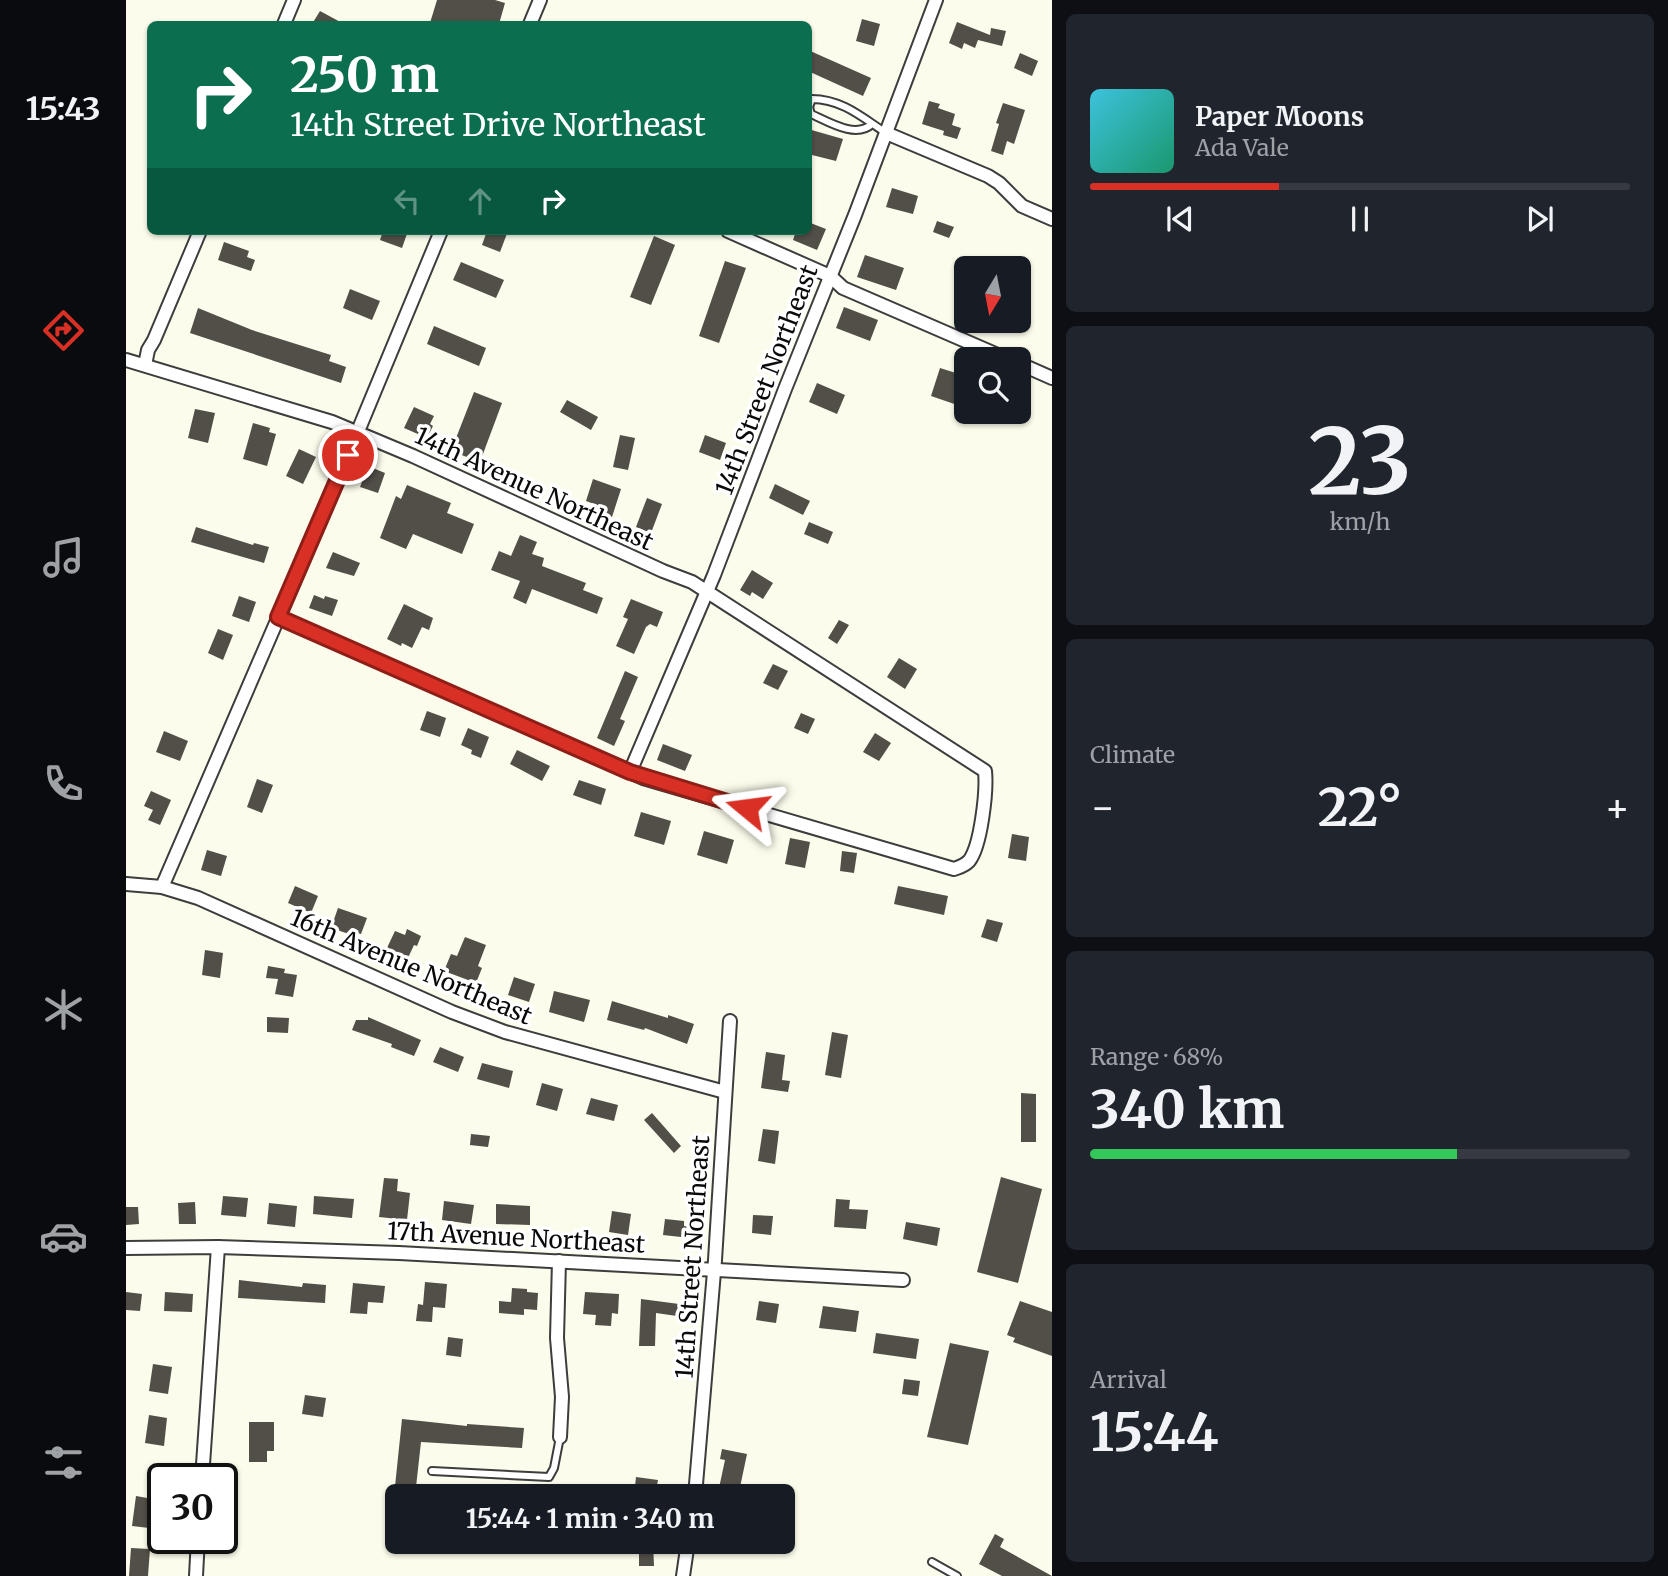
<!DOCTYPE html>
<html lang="en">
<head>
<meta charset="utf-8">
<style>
	body { margin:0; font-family:Merriweather,serif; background:#20242c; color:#f1f3f6; height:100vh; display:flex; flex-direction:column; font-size:26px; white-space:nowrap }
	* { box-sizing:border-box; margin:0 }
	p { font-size:23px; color:#9ea1a6 }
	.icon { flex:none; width:38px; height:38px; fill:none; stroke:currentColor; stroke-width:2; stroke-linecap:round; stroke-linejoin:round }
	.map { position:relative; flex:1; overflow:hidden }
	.drawer { display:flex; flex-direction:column; gap:14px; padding:14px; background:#0d0f14; width:616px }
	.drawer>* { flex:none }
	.top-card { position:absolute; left:21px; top:21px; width:665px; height:214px; border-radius:10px; box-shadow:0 2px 5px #0004; background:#0b6e4f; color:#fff; overflow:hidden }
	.needle { width:46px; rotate:190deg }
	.fabs { position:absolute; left:828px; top:256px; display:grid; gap:14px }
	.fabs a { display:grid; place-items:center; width:77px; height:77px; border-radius:10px; background:#171b24; box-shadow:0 2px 5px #0004; font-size:35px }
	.speed { position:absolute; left:21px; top:1463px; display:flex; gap:14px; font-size:35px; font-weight:700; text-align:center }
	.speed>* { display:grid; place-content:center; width:91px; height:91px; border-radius:50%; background:#171b24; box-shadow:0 2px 5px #0004; line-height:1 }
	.speed .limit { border:4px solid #111; border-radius:10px; background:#fff; color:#111 }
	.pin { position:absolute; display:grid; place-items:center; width:60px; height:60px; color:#fff; margin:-30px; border:4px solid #fff; border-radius:50%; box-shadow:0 2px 7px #0007 }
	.me { position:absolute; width:77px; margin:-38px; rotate:286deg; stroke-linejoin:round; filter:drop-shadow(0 0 5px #0008) }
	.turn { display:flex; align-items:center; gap:24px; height:147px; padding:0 28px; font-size:32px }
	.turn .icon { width:91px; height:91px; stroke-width:2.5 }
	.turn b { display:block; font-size:49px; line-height:60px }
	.lanes { display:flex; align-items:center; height:66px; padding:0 28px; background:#0003; justify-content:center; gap:35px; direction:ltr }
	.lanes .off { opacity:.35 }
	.big { font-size:52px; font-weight:700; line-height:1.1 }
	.drawer .card { flex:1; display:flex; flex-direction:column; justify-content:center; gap:10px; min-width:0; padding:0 24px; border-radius:10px; background:#20242c }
	.drawer .dial { align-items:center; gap:0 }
	.dial b { font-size:91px; line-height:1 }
	.song { display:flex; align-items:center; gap:21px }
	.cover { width:84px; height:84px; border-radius:10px; background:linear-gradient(135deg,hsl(190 70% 55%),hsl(160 70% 35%)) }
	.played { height:7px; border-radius:4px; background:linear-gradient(90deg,#d93025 35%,#363941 35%) }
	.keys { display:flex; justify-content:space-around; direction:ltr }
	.heat { display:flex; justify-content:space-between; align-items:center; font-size:38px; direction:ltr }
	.charge { height:10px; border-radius:5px; background:linear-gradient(90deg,#34c759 68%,#363941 0) }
	.trip { position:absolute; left:259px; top:1484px; width:410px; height:70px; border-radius:10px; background:#171b24; box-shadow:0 2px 5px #0004; font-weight:700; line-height:70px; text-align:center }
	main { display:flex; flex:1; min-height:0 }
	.tab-bar { display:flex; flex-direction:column; width:126px; justify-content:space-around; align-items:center; background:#090b0e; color:#9ea1a6 }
	.tab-bar .icon { width:49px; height:49px }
	.tab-bar .current { color:#d93025 }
	.tab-bar b { font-size:32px; color:#f1f3f6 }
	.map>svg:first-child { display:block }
	.building { fill:#524e48 }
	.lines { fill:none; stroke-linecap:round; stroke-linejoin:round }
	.service-casing { stroke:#3d3d3d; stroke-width:10 }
	.minor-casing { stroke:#3d3d3d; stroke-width:16 }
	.service { stroke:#fff; stroke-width:6 }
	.minor { stroke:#fff; stroke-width:12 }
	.route-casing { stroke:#8d1f18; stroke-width:18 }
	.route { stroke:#d93025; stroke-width:12 }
	.labels { text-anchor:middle; stroke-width:7; stroke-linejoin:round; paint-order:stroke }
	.street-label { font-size:24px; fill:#0a0a0a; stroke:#fff }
</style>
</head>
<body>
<main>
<nav class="tab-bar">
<b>15:43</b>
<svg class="icon current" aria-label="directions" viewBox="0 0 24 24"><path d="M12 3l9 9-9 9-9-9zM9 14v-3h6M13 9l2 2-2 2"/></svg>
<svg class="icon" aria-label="music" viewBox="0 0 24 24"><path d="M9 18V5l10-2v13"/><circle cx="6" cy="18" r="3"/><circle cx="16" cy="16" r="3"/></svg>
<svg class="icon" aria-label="phone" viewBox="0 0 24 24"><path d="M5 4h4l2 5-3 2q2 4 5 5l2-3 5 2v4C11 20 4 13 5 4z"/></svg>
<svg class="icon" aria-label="climate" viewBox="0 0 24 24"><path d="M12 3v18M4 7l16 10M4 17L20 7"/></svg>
<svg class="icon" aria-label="car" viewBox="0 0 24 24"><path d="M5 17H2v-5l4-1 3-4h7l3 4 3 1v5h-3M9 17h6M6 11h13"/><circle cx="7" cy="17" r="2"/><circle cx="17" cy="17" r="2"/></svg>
<svg class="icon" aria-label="filters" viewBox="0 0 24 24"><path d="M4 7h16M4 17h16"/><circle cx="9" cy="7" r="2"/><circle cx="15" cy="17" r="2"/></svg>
</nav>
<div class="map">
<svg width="926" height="1576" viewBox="0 0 926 1576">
	<rect width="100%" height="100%" fill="#fbfceb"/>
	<g class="building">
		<path d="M311,0h58l10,3 -6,21h-63l-6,-1z"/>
		<path d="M194,11l24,13h-32z"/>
		<path d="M736,19l18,5 -6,22 -18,-5z"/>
		<path d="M831,22l33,13 1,-7 15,3 -4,15 -24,-6 -3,8 -11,-5 -2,6 -13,-6z"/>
		<path d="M682,50l63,28 -8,18 -55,-25z"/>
		<path d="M894,53l18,8 -6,15 -18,-8z"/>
		<path d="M803,101l11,3 -2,4 17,6 -3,11 9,3 -4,11 -14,-4 1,-4 -22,-7z"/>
		<path d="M877,103l22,7 -11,34 -7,-3 -4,14 -12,-4 8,-27 -3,-1z"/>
		<path d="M682,129l35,10 -7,22 -28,-7z"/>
		<path d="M766,188l26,8 -5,18 -27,-7z"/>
		<path d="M811,221l17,6 -5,11 -16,-6z"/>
		<path d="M682,222l18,7 -9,21 -24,-10 3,-9h12z"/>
		<path d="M257,231h25l-6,17 -22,-8z"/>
		<path d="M361,231h21l-8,21 -18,-7z"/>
		<path d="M528,236l21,9 -24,60 -21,-8z"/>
		<path d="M98,242l25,9 -2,6 8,3 -4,11 -33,-11z"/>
		<path d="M739,255l39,13 -8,22 -39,-13z"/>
		<path d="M599,261l21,7 -27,75 -20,-7z"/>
		<path d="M335,262l43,18 -8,18 -43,-18z"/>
		<path d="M224,289l30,12 -8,19 -29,-12z"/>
		<path d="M718,307l34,13 -8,21 -34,-13z"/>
		<path d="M72,308l54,22 79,25 -2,6 17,6 -5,16 -151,-50z"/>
		<path d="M308,326l52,22 -7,18 -52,-22z"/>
		<path d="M814,368l19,6 -3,11 10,4v19l-35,-12z"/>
		<path d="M691,383l28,12 -8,19 -28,-12z"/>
		<path d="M348,392l28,11 -22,59 -29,-11z"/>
		<path d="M441,400l31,17 -7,13 -31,-18z"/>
		<path d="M288,407l20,9 -4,8 3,2 -6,12 -23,-10z"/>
		<path d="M69,409l20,4 -7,30 -20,-5z"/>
		<path d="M127,423l17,5 -1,4 7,2 -9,32 -24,-7z"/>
		<path d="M494,435l15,3 -7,32 -15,-3z"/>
		<path d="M579,435l21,8 -6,17 -21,-8z"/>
		<path d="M173,449l17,8 -13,27 -17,-8z"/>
		<path d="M242,466l17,7 -7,20 -18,-6z"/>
		<path d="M467,479l28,10 -9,28 -17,-6 2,-6 -11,-4z"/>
		<path d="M649,484l35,17 -7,14 -34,-17z"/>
		<path d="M281,485l44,18 -4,10 27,11 -12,30 -49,-20 -7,15 -26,-11 16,-42 5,3z"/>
		<path d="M521,498l15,6 -11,29 -15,-6z"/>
		<path d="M683,522l24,10 -5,12 -24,-10z"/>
		<path d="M70,527l57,18 1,-2 15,4 -5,16 -73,-21z"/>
		<path d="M394,535l17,7 -5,12 12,4 -2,8 44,17 -3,7 20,8 -6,16 -65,-25 -6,15 -13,-6 7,-17 -29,-11 8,-19 12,5z"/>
		<path d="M207,552l27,11 -6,13 -28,-8z"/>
		<path d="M626,570l21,13 -10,16 -11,-7 -2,4 -10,-6z"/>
		<path d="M188,595l10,4 1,-3 13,4 -6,16 -23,-8z"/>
		<path d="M113,596l17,6 -7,20 -17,-6z"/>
		<path d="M505,599l32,13 -6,15 -7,-3 -4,3 -12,27 -18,-8 12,-27 -5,-2z"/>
		<path d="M278,604l29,14 -4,12 -7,-3 -10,21 -10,-5 -1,3 -14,-7z"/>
		<path d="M713,620l10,5 -12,19 -9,-6z"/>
		<path d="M92,629l15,6 -10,25 -15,-7z"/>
		<path d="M773,658l18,11 -12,20 -18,-12z"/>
		<path d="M647,664l15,7 -10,19 -15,-7z"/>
		<path d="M499,671l13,6 -18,42 5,2 -11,25 -17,-8z"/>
		<path d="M301,711l19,7 -6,19 -20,-7z"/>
		<path d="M675,713l14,6 -7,15 -14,-6z"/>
		<path d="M342,728l21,9 -8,21 -10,-4 1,-4 -11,-5z"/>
		<path d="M38,731l24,10 -8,20 -24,-9z"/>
		<path d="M749,733l16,10 -12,18 -16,-9z"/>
		<path d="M537,744l29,11 -7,16 -28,-11z"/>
		<path d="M391,750l33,16 -8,15 -32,-17z"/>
		<path d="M131,779l16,6 -11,28 -15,-6z"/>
		<path d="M453,780l27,9 -5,16 -28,-10z"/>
		<path d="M25,791l20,9 -11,25 -12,-5 5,-10 -9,-4z"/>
		<path d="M515,812l30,9 -7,24 -30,-9z"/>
		<path d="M578,831l30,9 -7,24 -30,-9z"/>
		<path d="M886,834l17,3 -3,24 -18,-3z"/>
		<path d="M664,838l20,4 -5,26 -20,-4z"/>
		<path d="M81,850l20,6 -6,20 -20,-6z"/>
		<path d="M716,851l15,2 -3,20 -14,-2z"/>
		<path d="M169,886l23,10 -7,17 -23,-10z"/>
		<path d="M772,886l50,10 -4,19 -50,-11z"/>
		<path d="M212,908l29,10 -6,16 -7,-2 -2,3 -21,-7z"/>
		<path d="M861,919l16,4 -6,19 -16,-5z"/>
		<path d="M281,929l14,7 -4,10 -3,-1 -7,15 -21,-10 9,-19 10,4z"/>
		<path d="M339,937l21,8 -8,21 4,2 -6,15 -32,-12 7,-17 6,2z"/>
		<path d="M79,950l18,3 -3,25 -18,-3z"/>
		<path d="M142,966l17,3 -1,4 13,2 -4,22 -18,-3 3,-15 -12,-1z"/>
		<path d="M388,977l21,7 -6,18 -21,-7z"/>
		<path d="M428,991l36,9 -6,22 -35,-10z"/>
		<path d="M486,1001l56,17v-3l26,9 -7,20 -42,-16 -1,2 -37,-10z"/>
		<path d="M141,1017l22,1 -1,15 -21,-1z"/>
		<path d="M242,1017l53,23 -7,16 -23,-9 1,-3 -40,-14 4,-10h12z"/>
		<path d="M706,1032l16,3 -7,43 -16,-3z"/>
		<path d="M314,1047l24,10 -6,15 -25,-10z"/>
		<path d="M640,1052l19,3 -3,25 8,1 -2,11 -27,-4z"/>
		<path d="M356,1063l31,8 -4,17 -32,-9z"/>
		<path d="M416,1083l21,6 -6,22 -21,-6z"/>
		<path d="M895,1093l15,1v48h-15z"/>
		<path d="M465,1098l27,7 -4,16 -28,-7z"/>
		<path d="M526,1113l29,33 -7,7 -30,-33z"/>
		<path d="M637,1129l16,2 -4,33 -17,-3z"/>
		<path d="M345,1134l19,2 -2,11 -18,-2z"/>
		<path d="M875,1177l41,12 -24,94 -41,-11z"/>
		<path d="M258,1178l14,1 -1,12 13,2 -3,27 -28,-3z"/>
		<path d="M97,1196l25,2 -2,19 -25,-2z"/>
		<path d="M188,1196l40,3 -2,19 -39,-4z"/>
		<path d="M710,1199l14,1 -1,9 19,1 -2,19 -32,-2z"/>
		<path d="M318,1201l30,4 -3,19 -29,-4z"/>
		<path d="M69,1202l1,22h-17l-1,-21z"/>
		<path d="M143,1203l28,3 -2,21 -28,-3z"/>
		<path d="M370,1204l34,2v19l-34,-1z"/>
		<path d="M0,1207h12l1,17 -13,1z"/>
		<path d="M486,1211l19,3 -3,21 -19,-3z"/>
		<path d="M627,1215l20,1 -2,19 -19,-2z"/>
		<path d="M539,1219l19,2v5l8,1 -2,11 -27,-3z"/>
		<path d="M780,1222l34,6 -3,18 -34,-7z"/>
		<path d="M113,1280l63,7 1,-4 23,2 -1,18 -87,-5z"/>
		<path d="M299,1282l22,2 -2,24 -12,-1 -1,15 -16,-1 2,-17 5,1z"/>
		<path d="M227,1283l32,3 -2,17 -15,-1 -1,12 -17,-1z"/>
		<path d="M386,1288l15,1v3l11,1 -1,17 -13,-1v6l-25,-2v-12l12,1z"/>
		<path d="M0,1292l16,2 -2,17 -14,-1z"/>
		<path d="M39,1292l28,2 -1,18 -28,-1z"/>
		<path d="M459,1292l34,2 -1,20 -6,-1 -1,13 -16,-1 1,-10 -13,-1z"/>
		<path d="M515,1299l38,5 -2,12 -21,-3 -1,33h-16z"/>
		<path d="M633,1301l20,3 -3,19 -20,-3z"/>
		<path d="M894,1301l32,11v44l-39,-14 2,-4 -8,-3z"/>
		<path d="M697,1306l36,5 -3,21 -37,-4z"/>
		<path d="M750,1333l43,6 -3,20 -43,-6z"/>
		<path d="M322,1337l15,2 -2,18 -15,-2z"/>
		<path d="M824,1343l39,8 -21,94 -41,-8z"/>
		<path d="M27,1364l19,3 -4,27 -19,-3z"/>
		<path d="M778,1379l16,2 -2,15 -16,-2z"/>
		<path d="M179,1395l21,3 -3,19 -21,-3z"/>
		<path d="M23,1415l18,3 -3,28 -19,-3z"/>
		<path d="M276,1419l65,7v-2l57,4 -2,20 -101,-6 -6,54h-21z"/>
		<path d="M123,1422h25v29h-7v11h-18z"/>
		<path d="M596,1449l25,5 -8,38 -20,-4 6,-28 -5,-1z"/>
		<path d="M510,1477l22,3 -3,16h-21z"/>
		<path d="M10,1496l17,3 -4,29 -17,-2z"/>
		<path d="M869,1534l9,5 -4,8 52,29h-50l-23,-12z"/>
		<path d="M513,1542h14l1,24h-15z"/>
		<path d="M5,1548l19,1 -2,27h-19z"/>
	</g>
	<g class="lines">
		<defs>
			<g id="service">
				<path d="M746,124c-16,15 -43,-2 -61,-10l-2,-7 3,-8c30,0 51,19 74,34"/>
				<path d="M306,1471l117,6 5,-9 6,-31"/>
				<path d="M806,1562l25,14"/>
			</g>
			<g id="minor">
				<path d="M158,24l10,-24"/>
				<path d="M404,24l10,-24"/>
				<path d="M760,133l102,43 11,7 23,23 30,13"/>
				<path d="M602,231l102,45 13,12 164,71"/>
				<path d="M0,360l206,62 81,34 250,115 29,11 293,189c2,20 -4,75 -16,90 -5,5 -9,6 -15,8l-311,-91 -365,-161"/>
				<path d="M892,363l34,15"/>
				<path d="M19,365l3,-15 6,-10 46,-109"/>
				<path d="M504,772l84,-197 71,-186 70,-174 81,-215"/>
				<path d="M0,884l36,3 36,11 254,114 53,20 220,60"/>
				<path d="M36,887l177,-410 102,-246"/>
				<path d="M0,1248l92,-1 181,6 504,27"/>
				<path d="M433,1261l-2,77 5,59 -2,40"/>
				<path d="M76,1479l16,-232"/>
				<path d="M569,1496l20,-236 15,-239"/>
				<path d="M70,1576l2,-38"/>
				<path d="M557,1576l5,-34"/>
			</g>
		</defs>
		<use href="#service" class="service-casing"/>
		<use href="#minor" class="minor-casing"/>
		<use href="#service" class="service"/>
		<use href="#minor" class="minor"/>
	</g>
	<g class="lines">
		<defs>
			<path id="route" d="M222,455l-70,162 352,155 117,36"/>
		</defs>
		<use href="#route" class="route-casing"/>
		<use href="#route" class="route"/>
	</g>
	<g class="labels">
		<g class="street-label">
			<text transform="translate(641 380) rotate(-69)" y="8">14th Street Northeast</text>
			<text transform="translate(408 489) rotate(25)" y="8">14th Avenue Northeast</text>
			<text transform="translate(285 967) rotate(23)" y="8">16th Avenue Northeast</text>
			<text transform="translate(390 1238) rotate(3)" y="8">17th Avenue Northeast</text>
			<text transform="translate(567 1257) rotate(-86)" y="8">14th Street Northeast</text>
		</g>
	</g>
</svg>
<div class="fabs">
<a><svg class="needle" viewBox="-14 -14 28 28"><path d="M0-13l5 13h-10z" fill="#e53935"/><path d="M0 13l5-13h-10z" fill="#9ea1a6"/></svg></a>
<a><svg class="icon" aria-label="search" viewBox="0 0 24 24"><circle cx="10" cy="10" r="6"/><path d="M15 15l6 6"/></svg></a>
</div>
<div class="speed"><div class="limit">30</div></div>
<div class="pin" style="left:222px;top:455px;background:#d93025"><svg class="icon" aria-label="arrive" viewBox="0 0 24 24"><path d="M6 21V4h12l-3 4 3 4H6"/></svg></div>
<svg class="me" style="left:621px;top:808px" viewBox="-20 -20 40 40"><path d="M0-17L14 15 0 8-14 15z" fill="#d93025" stroke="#fff" stroke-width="4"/></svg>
<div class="trip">15:44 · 1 min · 340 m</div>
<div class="top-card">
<div class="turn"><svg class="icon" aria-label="right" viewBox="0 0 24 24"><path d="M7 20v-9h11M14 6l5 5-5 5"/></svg><div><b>250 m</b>14th Street Drive Northeast</div></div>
<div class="lanes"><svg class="icon off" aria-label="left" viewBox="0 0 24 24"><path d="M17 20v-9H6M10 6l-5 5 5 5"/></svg><svg class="icon off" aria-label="ahead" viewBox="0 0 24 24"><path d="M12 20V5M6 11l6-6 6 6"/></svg><svg class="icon" aria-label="right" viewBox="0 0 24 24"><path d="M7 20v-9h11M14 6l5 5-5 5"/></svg></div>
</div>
</div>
<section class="drawer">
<div class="card">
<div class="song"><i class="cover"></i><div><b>Paper Moons</b><p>Ada Vale</p></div></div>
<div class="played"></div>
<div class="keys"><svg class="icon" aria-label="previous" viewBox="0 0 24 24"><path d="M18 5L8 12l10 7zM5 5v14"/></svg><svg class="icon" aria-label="pause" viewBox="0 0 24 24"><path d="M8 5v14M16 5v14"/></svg><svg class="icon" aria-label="next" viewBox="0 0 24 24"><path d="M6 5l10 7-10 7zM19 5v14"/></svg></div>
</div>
<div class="card dial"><b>23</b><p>km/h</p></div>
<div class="card"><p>Climate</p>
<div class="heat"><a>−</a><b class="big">22°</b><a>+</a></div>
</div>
<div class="card"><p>Range · 68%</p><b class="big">340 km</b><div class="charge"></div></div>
<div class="card"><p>Arrival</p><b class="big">15:44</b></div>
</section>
</main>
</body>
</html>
